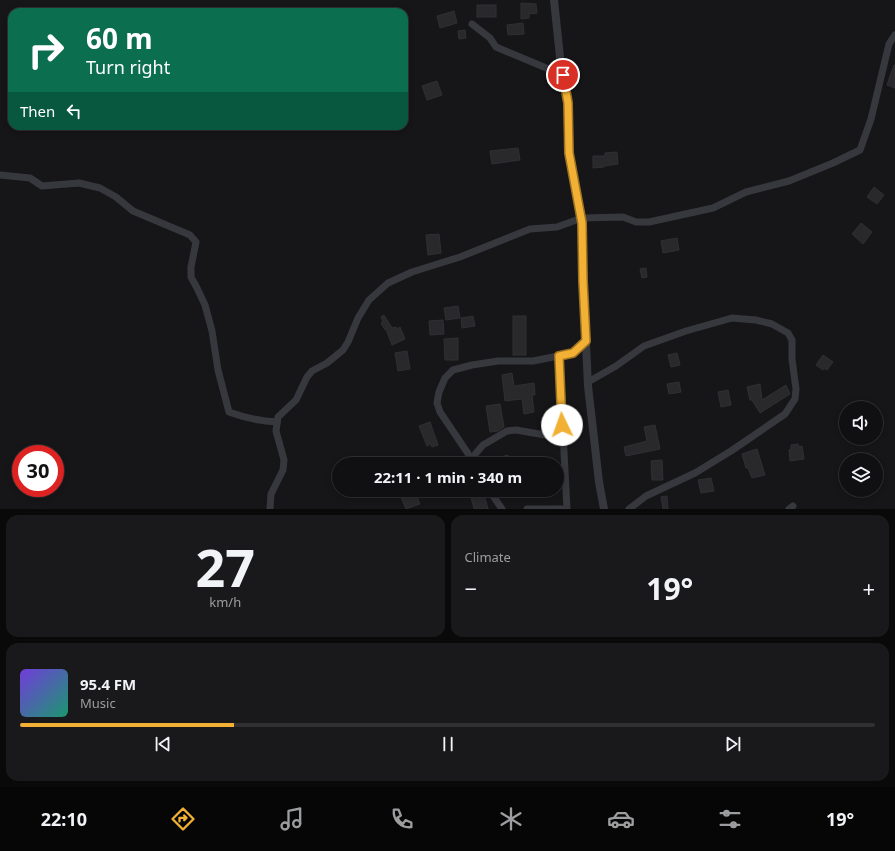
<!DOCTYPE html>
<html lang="en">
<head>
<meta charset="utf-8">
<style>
	body { margin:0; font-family:"Noto Sans",sans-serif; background:#19191b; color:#f1f3f6; height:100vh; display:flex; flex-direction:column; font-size:15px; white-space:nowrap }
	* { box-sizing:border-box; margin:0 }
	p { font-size:13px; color:#9c9d9f }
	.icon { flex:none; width:22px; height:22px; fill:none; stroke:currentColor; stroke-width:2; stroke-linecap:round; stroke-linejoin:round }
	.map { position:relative; height:509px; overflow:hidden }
	.sheet { display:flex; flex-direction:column; gap:6px; padding:6px; background:#09090a; flex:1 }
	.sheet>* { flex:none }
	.hud { position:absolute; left:8px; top:8px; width:400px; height:122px; border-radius:12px; box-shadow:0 2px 6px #0003,0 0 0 1px #303032; background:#0b6e4f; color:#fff; overflow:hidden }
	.fabs { position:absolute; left:839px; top:401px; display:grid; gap:8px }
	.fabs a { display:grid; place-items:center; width:44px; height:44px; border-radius:50%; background:#101012; box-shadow:0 2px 6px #0003,0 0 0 1px #303032; font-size:20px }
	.speed { position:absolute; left:12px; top:445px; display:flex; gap:8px; font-size:20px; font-weight:700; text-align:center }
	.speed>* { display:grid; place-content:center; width:52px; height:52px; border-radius:50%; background:#101012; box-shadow:0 2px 6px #0003,0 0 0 1px #303032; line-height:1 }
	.speed .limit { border:6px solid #d22; background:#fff; color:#111 }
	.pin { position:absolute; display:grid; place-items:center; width:34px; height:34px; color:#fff; margin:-17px; border:2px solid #fff; border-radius:50%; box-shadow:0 1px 4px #0007 }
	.me { position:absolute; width:44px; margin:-22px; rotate:357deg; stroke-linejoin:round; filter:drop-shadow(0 0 3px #0008) }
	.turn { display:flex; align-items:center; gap:14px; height:84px; padding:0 12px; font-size:18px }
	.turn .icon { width:52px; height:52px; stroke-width:2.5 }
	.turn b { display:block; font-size:28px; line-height:34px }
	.then { display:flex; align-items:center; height:38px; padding:0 12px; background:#0003; gap:8px; font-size:15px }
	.big { font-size:30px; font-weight:700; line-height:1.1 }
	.sheet .widget { flex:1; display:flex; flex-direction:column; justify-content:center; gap:6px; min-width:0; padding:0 14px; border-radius:12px; background:#19191b }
	.sheet .dial { align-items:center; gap:0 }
	.dial b { font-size:52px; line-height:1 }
	.song { display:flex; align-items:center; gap:12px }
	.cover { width:48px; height:48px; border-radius:6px; background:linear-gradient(135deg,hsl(260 70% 55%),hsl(160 70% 35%)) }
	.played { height:4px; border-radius:2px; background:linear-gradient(90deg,#f2b134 25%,#303032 25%) }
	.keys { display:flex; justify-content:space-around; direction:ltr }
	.heat { display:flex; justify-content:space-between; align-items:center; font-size:22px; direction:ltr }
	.sheet .tiles { flex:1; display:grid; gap:6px; grid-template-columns:1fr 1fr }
	.widget:last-child { grid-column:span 2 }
	.trip { position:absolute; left:332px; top:457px; width:232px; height:40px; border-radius:20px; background:#101012; box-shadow:0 2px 6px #0003,0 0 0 1px #303032; font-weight:700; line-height:40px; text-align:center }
	.menu { display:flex; height:64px; justify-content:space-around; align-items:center; background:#060607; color:#9c9d9f }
	.menu .icon { width:28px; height:28px }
	.menu .current { color:#f2b134 }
	.menu b { font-size:18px; color:#f1f3f6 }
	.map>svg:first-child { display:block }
	.building { fill:#29292c; stroke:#303034 }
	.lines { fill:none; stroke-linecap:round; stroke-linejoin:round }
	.minor { stroke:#37383d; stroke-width:7 }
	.tertiary { stroke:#37383d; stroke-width:8 }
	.route-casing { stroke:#9d7322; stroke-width:10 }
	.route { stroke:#f2b134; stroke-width:7 }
</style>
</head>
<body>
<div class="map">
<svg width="895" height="509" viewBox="0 0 895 509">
	<rect width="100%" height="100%" fill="#161618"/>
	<g class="building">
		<path d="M521,3l15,1 1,9 -8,1v4l-8,1z"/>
		<rect x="477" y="5" width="19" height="12"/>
		<path d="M454,11l3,12 -17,5 -3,-12z"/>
		<path d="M523,23l1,11 -16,1 -1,-10z"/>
		<path d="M465,30l1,8 -7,1 -1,-8z"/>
		<path d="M894,65h1v23l-8,-3z"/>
		<path d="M437,81l5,14 -15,5 -5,-14z"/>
		<path d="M518,148l2,12 -28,4 -2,-13z"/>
		<path d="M617,152l1,12 -14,2v1l-11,1v-12h12v-3z"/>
		<path d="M874,187l10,8 -7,9 -10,-7z"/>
		<path d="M861,223l11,9 -9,12 -11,-10z"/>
		<path d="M439,234l2,19 -13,2 -2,-20z"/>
		<path d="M677,238l2,12 -16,3 -2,-12z"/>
		<path d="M646,268l1,9 -5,1 -2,-9z"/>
		<path d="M458,306l2,12 -14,2 -2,-12z"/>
		<path d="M384,315l8,13 4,-1 1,2 3,-2 5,12 -13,6 -6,-16 -1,1 -4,-7 2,-1 -2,-5z"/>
		<path d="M473,316l2,10 -13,2 -1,-10z"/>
		<rect x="513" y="316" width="13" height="39"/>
		<path d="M443,320l1,14 -14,1 -1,-14z"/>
		<path d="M458,338v22h-13l-1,-21z"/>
		<path d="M407,351l3,18 -12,2 -3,-18z"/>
		<path d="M677,353l3,12 -9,2 -3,-12z"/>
		<path d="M823,355l10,7 -6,8 -3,-2 -1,2 -7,-5z"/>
		<path d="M512,373l2,13 20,-3 1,12h-3l2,17 -10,2 -2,-15 -17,2 -3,-26z"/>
		<path d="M679,382l2,10 -12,2 -2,-10z"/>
		<path d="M760,384l2,16 24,-15 4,9 -30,19 -8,-13h-2l-3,-13z"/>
		<path d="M728,390l3,15 -10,2 -3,-15z"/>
		<path d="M500,404l4,23 -6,4 -8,1 -4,-26z"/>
		<path d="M430,422l8,23 -6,2 -1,-3 -4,2 -8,-20z"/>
		<path d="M655,425l5,24 -34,7 -2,-9 23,-6 -3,-14z"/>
		<path d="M798,444l1,3 3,-1 2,13 -14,2 -1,-11 2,-1v-4z"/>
		<path d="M757,449l8,26 -13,3 -4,-10h-2l-4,-14z"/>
		<path d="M508,455l2,9h-11l-2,-6z"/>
		<path d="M662,460l1,20h-11l-1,-19z"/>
		<path d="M711,478l3,13 -13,2 -3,-13z"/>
		<path d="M415,492l5,12 -14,5 -5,-12z"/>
		<path d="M484,494l4,15h-14l-3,-12z"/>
		<path d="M667,496l1,13h-5l-2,-12z"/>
	</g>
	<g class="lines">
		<g class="minor">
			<path d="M472,24l18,14 6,9 67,28"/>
			<path d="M0,175l30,3 12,8 37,-3 21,5 16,9 17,14 57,24 6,7 -5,25v10l6,11 8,17 7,26 6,39 11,42c16,6 31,9 48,10"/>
			<path d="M559,356l8,153"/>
			<path d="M588,382l28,-16 28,-20 42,-15 46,-13 24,2 16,4 16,9 4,7v19l4,30 -1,10 -10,15 -54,37 -36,22 -49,23 -17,13"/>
			<path d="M471,459l12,-14 24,-14 9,-1 47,8"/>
			<path d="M474,464l-7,-12 -27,-40 -3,-9 2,-11 6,-14 8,-8 19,-5 26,-4h35l40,-8 13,-12"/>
			<path d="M489,490l13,19"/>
			<path d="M270,509l1,-15 12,-24 1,-10 -8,-29 2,-14 18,-17 11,-23 5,-6 15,-8 16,-13 5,-8 10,-24 11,-18 19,-17 24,-11 48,-15 70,-28 27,-2 25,-9 41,-1 13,5h13l64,-14 33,-16 43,-11 44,-18 27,-13 11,-31 18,-75 6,-9"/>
			<path d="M527,509h36"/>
			<path d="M789,509l4,-3"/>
		</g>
		<path class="tertiary" d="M554,0l6,57 8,46 1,50 13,70 1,58 5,105 11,96 5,27"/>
	</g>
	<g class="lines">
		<defs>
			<path id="route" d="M562,425l-3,-69 14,-3 13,-12 -3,-60 -1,-58 -13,-70 -1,-50 -5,-28"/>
		</defs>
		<use href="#route" class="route-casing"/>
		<use href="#route" class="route"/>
	</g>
</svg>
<div class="fabs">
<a><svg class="icon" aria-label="sound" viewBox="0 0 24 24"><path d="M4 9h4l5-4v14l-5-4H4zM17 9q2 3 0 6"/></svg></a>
<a><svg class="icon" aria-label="layers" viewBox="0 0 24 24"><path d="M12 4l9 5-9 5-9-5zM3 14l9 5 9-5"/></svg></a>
</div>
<div class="speed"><div class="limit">30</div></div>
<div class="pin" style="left:563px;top:75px;background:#d93025"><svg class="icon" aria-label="arrive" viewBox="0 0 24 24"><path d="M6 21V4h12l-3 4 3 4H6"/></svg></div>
<svg class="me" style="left:562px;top:425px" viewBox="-20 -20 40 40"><circle r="19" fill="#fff"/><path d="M0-13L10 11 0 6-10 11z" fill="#f2b134"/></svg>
<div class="trip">22:11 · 1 min · 340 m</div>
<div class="hud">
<div class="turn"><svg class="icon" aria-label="right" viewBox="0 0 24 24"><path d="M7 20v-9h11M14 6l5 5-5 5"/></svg><div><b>60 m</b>Turn right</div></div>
<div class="then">Then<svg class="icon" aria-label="left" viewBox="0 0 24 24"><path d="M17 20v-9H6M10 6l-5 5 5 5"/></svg></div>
</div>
</div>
<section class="sheet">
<div class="tiles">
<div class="widget dial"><b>27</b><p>km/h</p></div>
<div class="widget"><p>Climate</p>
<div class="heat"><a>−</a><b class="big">19°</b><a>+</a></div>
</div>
<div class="widget">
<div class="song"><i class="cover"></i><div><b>95.4 FM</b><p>Music</p></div></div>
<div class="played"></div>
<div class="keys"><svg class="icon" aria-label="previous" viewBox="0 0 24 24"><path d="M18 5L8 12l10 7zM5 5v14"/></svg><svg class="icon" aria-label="pause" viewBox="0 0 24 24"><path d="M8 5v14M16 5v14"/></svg><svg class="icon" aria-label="next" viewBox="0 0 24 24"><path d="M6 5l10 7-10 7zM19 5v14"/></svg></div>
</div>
</div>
</section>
<nav class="menu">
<b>22:10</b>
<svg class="icon current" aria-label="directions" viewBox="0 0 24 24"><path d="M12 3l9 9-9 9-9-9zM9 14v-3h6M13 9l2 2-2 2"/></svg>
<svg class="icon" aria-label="music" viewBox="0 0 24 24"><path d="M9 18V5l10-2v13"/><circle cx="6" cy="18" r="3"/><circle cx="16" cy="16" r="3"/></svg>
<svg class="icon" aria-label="phone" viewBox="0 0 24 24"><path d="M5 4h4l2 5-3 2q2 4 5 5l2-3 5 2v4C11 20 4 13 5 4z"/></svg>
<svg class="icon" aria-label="climate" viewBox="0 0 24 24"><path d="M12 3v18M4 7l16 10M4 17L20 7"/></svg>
<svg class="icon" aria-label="car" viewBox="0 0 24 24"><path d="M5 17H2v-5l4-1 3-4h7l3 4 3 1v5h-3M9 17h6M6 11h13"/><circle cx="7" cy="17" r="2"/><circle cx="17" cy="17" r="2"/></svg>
<svg class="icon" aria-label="filters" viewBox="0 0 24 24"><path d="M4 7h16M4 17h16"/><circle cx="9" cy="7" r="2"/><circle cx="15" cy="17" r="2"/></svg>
<b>19°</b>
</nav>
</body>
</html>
